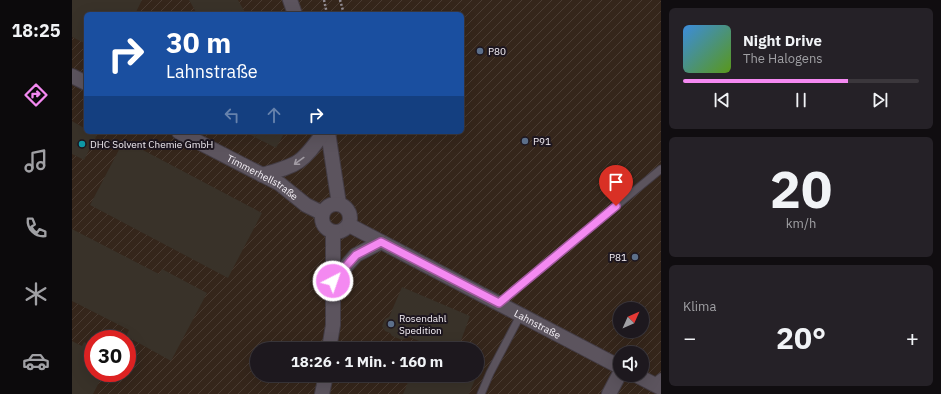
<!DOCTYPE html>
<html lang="de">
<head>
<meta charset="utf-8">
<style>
	body { margin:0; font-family:"IBM Plex Sans",sans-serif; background:#252127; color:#f1f3f6; height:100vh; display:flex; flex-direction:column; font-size:15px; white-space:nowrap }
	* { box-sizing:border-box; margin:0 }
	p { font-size:13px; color:#a0a0a4 }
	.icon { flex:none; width:22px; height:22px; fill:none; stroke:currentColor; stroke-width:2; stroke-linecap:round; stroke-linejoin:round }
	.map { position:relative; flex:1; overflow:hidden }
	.sheet { display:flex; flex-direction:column; gap:8px; padding:8px; background:#100d10; width:280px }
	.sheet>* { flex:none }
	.top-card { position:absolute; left:12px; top:12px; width:380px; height:122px; border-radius:6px; box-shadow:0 4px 16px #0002,0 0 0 1px #3b373c; background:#1a4fa0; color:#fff; overflow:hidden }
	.needle { width:26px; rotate:45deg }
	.buttons { position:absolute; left:541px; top:302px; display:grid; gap:8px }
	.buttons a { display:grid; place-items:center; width:36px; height:36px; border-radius:50%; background:#1d181e; box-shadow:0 4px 16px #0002,0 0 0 1px #3b373c; font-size:20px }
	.speed { position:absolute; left:12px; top:330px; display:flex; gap:8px; font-size:20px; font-weight:700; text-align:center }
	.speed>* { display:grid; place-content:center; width:52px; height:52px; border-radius:50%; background:#1d181e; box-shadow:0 4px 16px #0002,0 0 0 1px #3b373c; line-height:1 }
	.speed .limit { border:6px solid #d22; background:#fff; color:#111 }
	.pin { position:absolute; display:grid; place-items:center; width:34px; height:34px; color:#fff; margin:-41px -17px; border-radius:50% 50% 50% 0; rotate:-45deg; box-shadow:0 0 4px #0007 }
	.pin .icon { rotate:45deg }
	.me { position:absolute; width:44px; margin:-22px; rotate:41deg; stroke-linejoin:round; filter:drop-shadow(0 0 3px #0008) }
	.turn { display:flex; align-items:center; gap:14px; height:84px; padding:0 16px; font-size:18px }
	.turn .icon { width:52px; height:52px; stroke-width:2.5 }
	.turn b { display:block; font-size:28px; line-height:34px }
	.lanes { display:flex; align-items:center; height:38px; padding:0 16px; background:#0003; justify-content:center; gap:20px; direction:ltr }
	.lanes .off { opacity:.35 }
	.big { font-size:30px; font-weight:700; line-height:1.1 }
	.sheet .card { flex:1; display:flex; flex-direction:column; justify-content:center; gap:6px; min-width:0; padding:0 14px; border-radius:6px; background:#252127 }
	.sheet .dial { align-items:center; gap:0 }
	.dial b { font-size:52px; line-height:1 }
	.song { display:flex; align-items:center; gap:12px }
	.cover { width:48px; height:48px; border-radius:6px; background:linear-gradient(135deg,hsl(210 70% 55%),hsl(90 70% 35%)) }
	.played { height:4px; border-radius:2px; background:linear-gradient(90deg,#f489f1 70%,#3b373c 70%) }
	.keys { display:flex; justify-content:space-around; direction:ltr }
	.heat { display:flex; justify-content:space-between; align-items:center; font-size:22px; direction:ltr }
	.trip { position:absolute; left:178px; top:342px; width:234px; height:40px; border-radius:20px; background:#1d181e; box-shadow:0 4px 16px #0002,0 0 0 1px #3b373c; font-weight:700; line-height:40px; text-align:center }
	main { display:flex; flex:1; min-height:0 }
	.menu { display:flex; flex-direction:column; width:72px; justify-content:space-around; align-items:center; background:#0c0a0c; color:#a0a0a4 }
	.menu .icon { width:28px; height:28px }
	.menu .current { color:#f489f1 }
	.menu b { font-size:18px; color:#f1f3f6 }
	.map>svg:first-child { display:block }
	.industrial { fill:url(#industrial-furrows); fill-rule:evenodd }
	.building { fill:#393229 }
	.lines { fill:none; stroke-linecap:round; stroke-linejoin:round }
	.service-casing { stroke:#433c44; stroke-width:9 }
	.minor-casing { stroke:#433c44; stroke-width:16 }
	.path { stroke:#938d94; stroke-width:2.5; stroke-dasharray:2 2; stroke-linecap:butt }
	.service { stroke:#5c545e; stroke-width:7 }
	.minor { stroke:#5c545e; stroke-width:14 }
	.oneway { stroke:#a19ba3 }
	.route-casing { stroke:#9f599d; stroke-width:10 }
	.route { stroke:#f489f1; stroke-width:7 }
	.service-dot { fill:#5c6f8a; stroke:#1d161f; stroke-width:1.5 }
	.culture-dot { fill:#0f9aa8; stroke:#1d161f; stroke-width:1.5 }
	.labels { text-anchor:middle; stroke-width:4; stroke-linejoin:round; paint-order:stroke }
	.poi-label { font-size:10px; fill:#f6f1f7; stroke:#1d161f; text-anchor:start }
	.street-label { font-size:10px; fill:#f6f1f7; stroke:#1d161f }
</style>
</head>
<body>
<main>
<nav class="menu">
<b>18:25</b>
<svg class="icon current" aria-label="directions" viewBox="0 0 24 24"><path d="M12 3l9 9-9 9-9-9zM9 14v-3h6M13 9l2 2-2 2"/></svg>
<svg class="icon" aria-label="music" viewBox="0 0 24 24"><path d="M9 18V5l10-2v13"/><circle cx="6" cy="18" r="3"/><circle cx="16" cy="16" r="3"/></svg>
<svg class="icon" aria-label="phone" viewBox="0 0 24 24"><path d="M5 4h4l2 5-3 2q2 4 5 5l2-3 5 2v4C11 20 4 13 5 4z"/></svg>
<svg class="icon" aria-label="climate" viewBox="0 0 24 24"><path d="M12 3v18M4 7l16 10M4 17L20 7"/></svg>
<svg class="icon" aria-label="car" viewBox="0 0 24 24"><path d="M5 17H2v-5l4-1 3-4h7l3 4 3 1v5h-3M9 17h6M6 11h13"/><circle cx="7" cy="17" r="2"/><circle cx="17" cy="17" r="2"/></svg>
</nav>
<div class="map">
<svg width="589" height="394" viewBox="0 0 589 394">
	<defs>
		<pattern id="industrial-furrows" width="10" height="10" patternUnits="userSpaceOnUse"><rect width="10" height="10" fill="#35261b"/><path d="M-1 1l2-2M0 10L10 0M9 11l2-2" fill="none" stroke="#493b32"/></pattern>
	</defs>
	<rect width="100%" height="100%" fill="#272028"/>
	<path class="industrial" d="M0,0h589v394h-589zM14,14h376v118h-376zM548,309h22v22h-22zM21,339h34v34h-34zM185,349h220v26h-220zM548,353h22v22h-22z"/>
	<g class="building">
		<path d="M0,0h70l-7,14h-49v30l-14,-7z"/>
		<path d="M117,0h49l8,14h-49z"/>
		<path d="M0,121l14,8v3h6l5,3 -13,25 -12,-6z"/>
		<path d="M173,132h40l-9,16z"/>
		<path d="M52,140l138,73 -34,65 -138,-73z"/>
		<path d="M0,229l87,45 3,-5 45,24 -36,68 -45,-25 3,-6 -57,-29z"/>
		<path d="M330,287l68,29 -12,33h-36l2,-6 -15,-6 -7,3 -10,-4 -2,-3 -5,-2 -3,-5 3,-7 4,-2z"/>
		<path d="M0,341l10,5 2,-4 9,4v27h11l-11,21h-21z"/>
		<path d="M339,375h66l-8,19h-66z"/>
	</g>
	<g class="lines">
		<defs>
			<g id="service">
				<path d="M427,303l162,-134"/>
				<path d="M581,383l8,-6"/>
				<path d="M409,394l9,-21 31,-59"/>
			</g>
			<g id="minor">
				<path d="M218,0l5,14"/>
				<path d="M0,76l14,7"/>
				<path id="s1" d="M107,132l101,52 26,21 16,8"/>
				<path d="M256,132l11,72"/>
				<path d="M190,175c37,-10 40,-12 62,-43"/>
				<circle cx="264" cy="218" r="14"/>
				<path id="s2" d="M277,225l271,142"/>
				<path d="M261,281l23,-26 25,-13"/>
				<path d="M257,349l4,-24v-92"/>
				<path d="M564,375l25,13"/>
				<path d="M250,394l4,-19"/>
				<path d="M537,394l11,-21"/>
			</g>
		</defs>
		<use href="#service" class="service-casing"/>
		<use href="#minor" class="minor-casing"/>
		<g class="path">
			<path d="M252,0l3,14"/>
			<path d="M268,0l4,14"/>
		</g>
		<use href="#service" class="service"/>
		<use href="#minor" class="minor"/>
	</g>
	<defs><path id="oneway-shaft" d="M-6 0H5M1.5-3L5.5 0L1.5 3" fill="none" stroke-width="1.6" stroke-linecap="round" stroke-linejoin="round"/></defs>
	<use class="oneway" href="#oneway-shaft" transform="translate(227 161) rotate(144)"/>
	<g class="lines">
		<defs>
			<path id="route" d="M261,281l23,-26 25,-13 118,61 117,-97"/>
		</defs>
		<use href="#route" class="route-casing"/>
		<use href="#route" class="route"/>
	</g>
	<g class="service-dot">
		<circle cx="408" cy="51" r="4"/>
		<circle cx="453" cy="141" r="4"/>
		<circle cx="563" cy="257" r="4"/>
		<circle cx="319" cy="324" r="4"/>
	</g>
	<circle class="culture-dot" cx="10" cy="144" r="4"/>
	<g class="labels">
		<g class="poi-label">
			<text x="416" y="55">P80</text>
			<text x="461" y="145">P91</text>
			<text x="18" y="148">DHC Solvent Chemie GmbH</text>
			<text x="555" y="261" text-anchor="end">P81</text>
			<text x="327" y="322">Rosendahl<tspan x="327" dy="12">Spedition</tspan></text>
		</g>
		<g class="street-label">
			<text dy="4" stroke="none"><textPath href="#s1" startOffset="95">Timmerhellstraße</textPath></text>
			<text dy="4" stroke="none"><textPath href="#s2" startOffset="213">Lahnstraße</textPath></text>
		</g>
	</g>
</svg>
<div class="buttons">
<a><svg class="needle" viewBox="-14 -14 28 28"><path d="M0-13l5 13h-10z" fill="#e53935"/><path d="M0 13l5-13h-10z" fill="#a0a0a4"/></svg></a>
<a><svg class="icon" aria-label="sound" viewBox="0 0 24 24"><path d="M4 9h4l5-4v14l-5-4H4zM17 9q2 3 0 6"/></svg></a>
</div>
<div class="speed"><div class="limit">30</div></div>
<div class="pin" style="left:544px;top:206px;background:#d93025"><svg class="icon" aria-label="arrive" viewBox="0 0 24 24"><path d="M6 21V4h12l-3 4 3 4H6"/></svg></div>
<svg class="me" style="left:261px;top:281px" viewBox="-20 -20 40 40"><circle r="17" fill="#f489f1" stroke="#fff" stroke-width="3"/><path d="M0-11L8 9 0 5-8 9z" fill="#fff"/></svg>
<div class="trip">18:26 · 1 Min. · 160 m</div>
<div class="top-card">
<div class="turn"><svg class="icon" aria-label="right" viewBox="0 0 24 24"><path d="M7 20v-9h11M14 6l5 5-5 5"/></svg><div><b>30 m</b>Lahnstraße</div></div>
<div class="lanes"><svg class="icon off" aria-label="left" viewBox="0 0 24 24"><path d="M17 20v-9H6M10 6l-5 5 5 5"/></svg><svg class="icon off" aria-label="ahead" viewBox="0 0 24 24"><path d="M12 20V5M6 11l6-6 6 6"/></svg><svg class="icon" aria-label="right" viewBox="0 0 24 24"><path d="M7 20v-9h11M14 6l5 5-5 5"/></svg></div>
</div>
</div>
<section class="sheet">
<div class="card">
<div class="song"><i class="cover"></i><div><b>Night Drive</b><p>The Halogens</p></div></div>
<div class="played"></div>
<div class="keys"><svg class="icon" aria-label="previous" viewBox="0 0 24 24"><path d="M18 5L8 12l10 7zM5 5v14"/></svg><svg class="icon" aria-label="pause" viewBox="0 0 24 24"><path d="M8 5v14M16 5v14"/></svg><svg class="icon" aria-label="next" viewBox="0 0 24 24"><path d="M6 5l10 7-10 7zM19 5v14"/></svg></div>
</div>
<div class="card dial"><b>20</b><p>km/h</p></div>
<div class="card"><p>Klima</p>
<div class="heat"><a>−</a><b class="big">20°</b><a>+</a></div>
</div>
</section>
</main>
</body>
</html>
